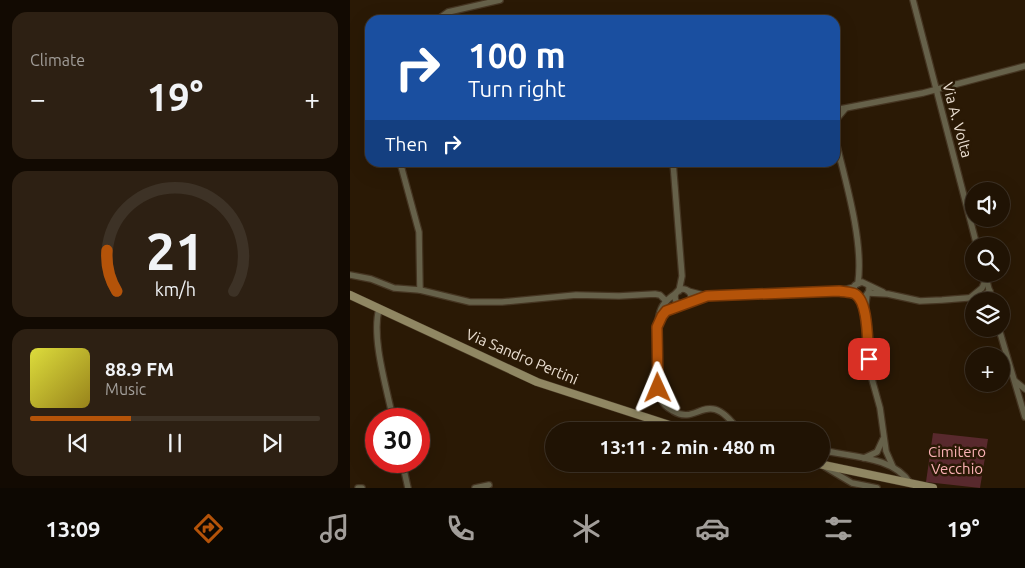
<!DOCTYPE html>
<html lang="en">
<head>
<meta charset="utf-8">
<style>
	body { margin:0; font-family:Ubuntu,sans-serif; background:#2d2013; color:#f1f3f6; height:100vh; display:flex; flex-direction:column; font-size:19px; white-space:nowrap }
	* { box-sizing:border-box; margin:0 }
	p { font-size:16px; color:#a29e9a }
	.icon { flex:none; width:28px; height:28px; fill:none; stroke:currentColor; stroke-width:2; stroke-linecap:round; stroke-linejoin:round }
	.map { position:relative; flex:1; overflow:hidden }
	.sheet { display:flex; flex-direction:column; gap:12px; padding:12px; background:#120a02; width:350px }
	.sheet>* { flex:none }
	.guide { position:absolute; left:15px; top:15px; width:475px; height:152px; border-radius:15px; box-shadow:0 5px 20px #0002,0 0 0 1px #3d3226; background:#1a4fa0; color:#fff; overflow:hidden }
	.tools { position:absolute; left:615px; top:182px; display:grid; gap:10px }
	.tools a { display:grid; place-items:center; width:45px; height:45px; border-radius:50%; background:#201304; box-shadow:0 5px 20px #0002,0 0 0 1px #3d3226; font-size:25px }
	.speed { position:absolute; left:15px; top:408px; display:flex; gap:10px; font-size:25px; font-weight:700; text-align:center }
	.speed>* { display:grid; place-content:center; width:65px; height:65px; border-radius:50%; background:#201304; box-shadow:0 5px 20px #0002,0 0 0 1px #3d3226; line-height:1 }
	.speed .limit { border:8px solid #d22; background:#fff; color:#111 }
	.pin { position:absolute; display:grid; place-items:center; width:42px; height:42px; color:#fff; margin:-21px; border-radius:10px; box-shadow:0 2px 8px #0006 }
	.me { position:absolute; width:55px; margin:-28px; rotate:359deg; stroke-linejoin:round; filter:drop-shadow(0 0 4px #0008) }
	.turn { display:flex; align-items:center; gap:18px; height:105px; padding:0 20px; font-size:22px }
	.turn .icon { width:65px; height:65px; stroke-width:2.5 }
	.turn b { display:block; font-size:35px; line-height:42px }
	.then { display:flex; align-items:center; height:48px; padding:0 20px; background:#0003; gap:10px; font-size:19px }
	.big { font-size:38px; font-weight:700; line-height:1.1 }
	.sheet .card { flex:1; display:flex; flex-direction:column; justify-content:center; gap:8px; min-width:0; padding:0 18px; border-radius:15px; background:#2d2013 }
	.sheet .dial { align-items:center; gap:0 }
	.dial svg { height:130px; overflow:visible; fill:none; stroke:#3d3226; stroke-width:7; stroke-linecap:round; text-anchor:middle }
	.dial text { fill:#f1f3f6; stroke:none }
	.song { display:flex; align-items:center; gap:15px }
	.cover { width:60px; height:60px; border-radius:8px; background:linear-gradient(135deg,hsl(60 70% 55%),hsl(50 70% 35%)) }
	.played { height:5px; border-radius:2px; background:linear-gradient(90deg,#b45309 35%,#3d3226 35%) }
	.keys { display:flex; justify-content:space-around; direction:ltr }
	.heat { display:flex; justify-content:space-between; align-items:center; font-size:28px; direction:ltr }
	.trip { position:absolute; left:195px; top:422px; width:285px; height:50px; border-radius:25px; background:#201304; box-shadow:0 5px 20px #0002,0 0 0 1px #3d3226; font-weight:700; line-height:50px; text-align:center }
	.dock { display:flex; height:80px; justify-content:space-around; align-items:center; background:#0d0802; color:#a29e9a }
	.dock .icon { width:35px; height:35px }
	.dock .active { color:#b45309 }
	.dock b { font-size:22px; color:#f1f3f6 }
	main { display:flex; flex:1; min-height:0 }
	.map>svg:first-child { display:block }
	.green { fill:#58292d }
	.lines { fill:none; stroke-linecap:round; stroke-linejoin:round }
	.minor-casing { stroke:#453522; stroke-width:8 }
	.secondary-casing { stroke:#453522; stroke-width:9 }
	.minor { stroke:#66614a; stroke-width:5.5 }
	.secondary { stroke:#908763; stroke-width:8 }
	.route-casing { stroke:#753606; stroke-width:12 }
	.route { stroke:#b45309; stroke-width:9 }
	.labels { text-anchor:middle; stroke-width:5; stroke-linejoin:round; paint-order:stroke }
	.street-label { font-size:15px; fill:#ebdfd2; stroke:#2a1905 }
	.park-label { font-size:15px; fill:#fab1b4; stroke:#2a1905 }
</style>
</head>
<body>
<main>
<section class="sheet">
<div class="card"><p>Climate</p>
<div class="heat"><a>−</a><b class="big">19°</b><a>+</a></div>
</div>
<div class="card dial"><svg viewBox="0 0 100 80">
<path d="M14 69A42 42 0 1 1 86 69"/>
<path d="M14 69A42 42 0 0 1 8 44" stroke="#b45309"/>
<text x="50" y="56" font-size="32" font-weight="700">21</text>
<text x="50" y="72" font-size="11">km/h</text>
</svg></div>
<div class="card">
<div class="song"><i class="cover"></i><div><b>88.9 FM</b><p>Music</p></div></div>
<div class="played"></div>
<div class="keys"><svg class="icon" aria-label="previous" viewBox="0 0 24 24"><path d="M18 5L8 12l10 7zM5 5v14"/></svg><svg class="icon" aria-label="pause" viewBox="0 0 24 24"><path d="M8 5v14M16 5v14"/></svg><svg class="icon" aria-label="next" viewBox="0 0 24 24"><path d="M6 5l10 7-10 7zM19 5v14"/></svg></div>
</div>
</section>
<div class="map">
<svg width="675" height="488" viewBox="0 0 675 488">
	<rect width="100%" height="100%" fill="#2a1905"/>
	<path class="green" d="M583,433l55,6 -8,49 -54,-6z"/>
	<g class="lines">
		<defs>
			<g id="minor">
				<path d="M563,0l64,246"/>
				<path d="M87,20l11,-8 52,-12"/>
				<path d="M485,110l88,-17 102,-27"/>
				<path d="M485,121l10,-12"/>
				<path d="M485,138c10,41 29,104 23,145"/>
				<path d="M50,162l19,70 1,58"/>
				<path d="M323,162l9,114 -3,15"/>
				<path d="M635,274l7,27"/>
				<path d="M0,275l21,4 23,9 26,2 50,12h32l74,-7 43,1 36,-2 5,1 6,6"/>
				<path d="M519,286v5l-4,6h-7c-4,-3 -6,-7 -3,-12l7,-3 21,10"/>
				<circle cx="333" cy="297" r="8"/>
				<path d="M338,291l19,5 132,-5 15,-4"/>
				<path d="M326,293c-6,5 -12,8 -15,16 -6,13 -6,75 -1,88 2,6 7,11 13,14 26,16 33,-26 66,20"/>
				<path d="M519,293l19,1 32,7 22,-1 38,-3 10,-6"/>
				<path d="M517,295l-2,15 5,62 10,36 6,43 7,16"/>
				<path d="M621,297l11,-9 4,-9"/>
				<path d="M29,309c-8,29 8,80 14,110"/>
				<path d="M310,320l7,-9 15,-6"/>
				<path d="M649,329l26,88"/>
				<path d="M665,381l10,8"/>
				<path d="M471,450c29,7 72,6 89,33"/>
				<path d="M514,458l13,-6 6,-13"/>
				<path d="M52,461l6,27"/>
				<path d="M475,467l27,16 25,5"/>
				<path d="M8,488h4"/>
				<path d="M125,488l14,-3"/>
			</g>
			<g id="secondary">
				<path d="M0,295l187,87 151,49"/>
				<path d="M469,464l114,24"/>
			</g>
		</defs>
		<use href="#minor" class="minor-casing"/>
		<use href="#secondary" class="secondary-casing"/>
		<use href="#minor" class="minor"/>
		<use href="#secondary" class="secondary"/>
	</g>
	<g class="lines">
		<defs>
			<path id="route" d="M308,388l-1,-61 5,-11 4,-5 41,-15 132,-5c5,1 12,1 16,3 14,8 12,50 14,65"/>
		</defs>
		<use href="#route" class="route-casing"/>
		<use href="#route" class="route"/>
	</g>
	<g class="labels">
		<g class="street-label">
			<text transform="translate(607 120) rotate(75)" y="5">Via A. Volta</text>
			<text transform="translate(172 357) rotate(23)" y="5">Via Sandro Pertini</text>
		</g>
		<g class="park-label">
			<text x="607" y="457">Cimitero<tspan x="607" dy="17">Vecchio</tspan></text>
		</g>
	</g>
</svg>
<div class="tools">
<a><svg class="icon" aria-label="sound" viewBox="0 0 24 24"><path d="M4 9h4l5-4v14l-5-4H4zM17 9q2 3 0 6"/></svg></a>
<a><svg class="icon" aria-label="search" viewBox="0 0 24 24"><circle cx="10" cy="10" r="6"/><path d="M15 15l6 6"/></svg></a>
<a><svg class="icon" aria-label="layers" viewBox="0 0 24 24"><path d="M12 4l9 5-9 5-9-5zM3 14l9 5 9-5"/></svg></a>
<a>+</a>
</div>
<div class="speed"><div class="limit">30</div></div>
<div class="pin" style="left:519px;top:359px;background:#d93025"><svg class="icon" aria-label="arrive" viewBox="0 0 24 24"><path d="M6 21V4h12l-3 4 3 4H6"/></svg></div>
<svg class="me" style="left:308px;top:388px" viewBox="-20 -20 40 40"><path d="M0-17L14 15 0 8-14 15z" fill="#b45309" stroke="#fff" stroke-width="4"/></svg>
<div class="trip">13:11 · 2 min · 480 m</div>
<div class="guide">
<div class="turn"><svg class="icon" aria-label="right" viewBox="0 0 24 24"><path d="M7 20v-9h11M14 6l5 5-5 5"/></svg><div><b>100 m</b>Turn right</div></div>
<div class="then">Then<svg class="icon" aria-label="right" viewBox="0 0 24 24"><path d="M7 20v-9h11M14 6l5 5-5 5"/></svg></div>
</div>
</div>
</main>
<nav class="dock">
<b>13:09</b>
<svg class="icon active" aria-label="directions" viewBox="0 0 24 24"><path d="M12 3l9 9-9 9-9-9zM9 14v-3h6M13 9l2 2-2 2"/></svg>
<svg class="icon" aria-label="music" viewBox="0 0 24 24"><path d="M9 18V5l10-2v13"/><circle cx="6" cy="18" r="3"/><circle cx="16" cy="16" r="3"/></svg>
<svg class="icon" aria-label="phone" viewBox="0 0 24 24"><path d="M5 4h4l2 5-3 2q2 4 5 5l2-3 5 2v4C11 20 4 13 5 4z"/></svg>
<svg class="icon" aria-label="climate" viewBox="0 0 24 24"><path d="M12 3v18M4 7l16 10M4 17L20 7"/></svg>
<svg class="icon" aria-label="car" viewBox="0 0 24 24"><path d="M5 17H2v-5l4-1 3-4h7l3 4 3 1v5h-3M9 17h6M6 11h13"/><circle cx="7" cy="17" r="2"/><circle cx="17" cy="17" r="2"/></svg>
<svg class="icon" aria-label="filters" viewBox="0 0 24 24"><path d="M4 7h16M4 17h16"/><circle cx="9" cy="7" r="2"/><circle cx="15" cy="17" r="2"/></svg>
<b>19°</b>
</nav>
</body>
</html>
